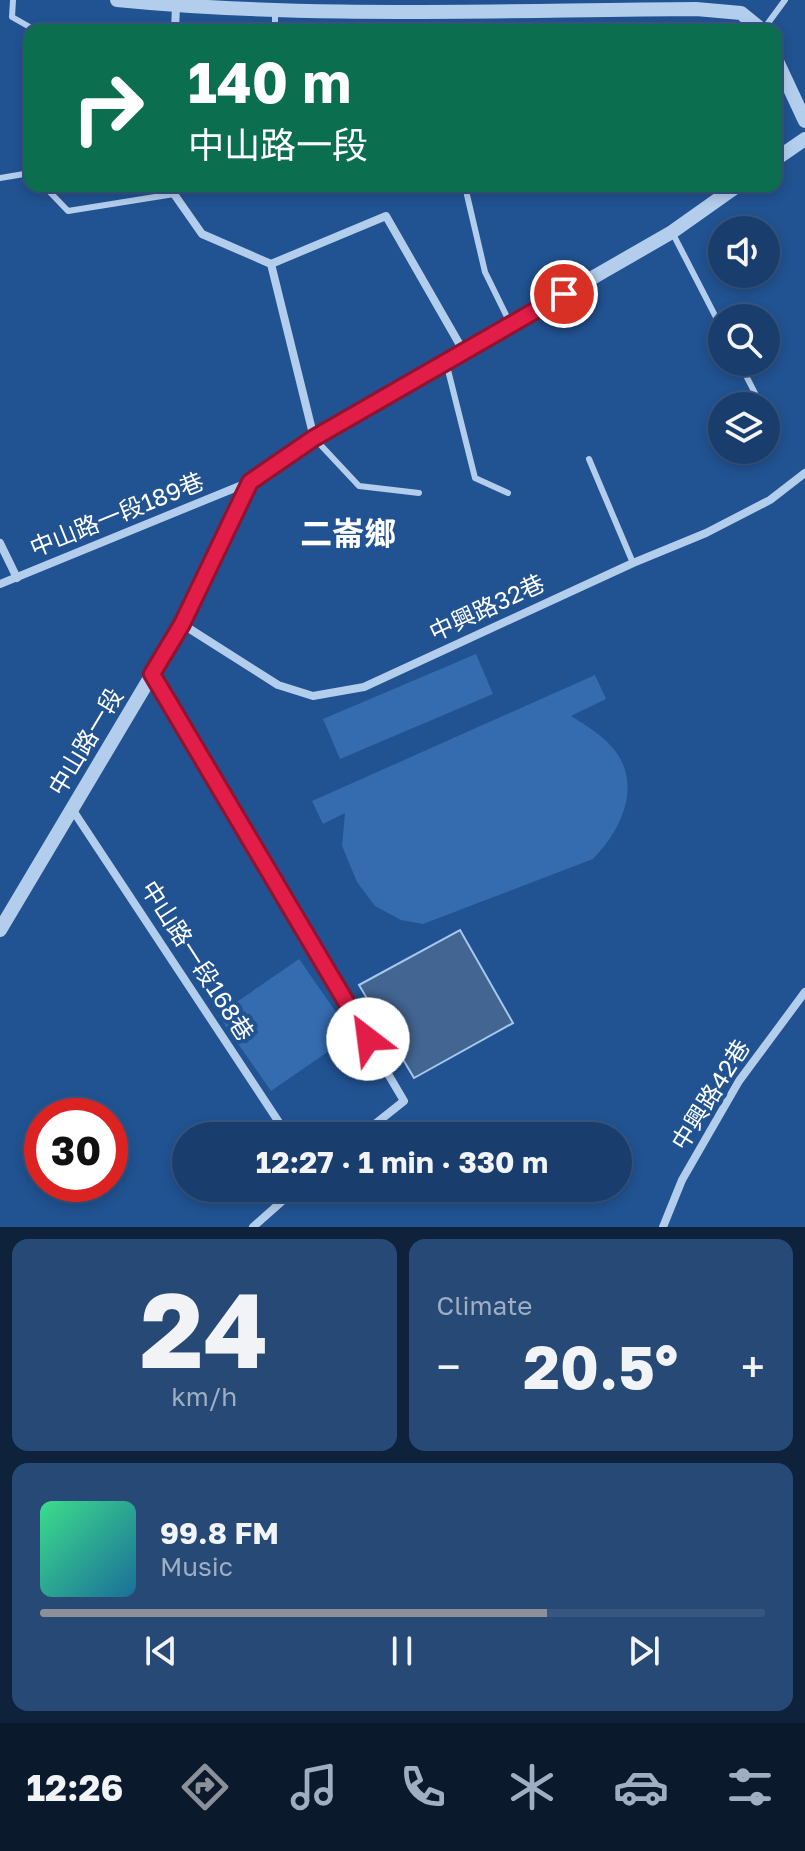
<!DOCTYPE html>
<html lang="en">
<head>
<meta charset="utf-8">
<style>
	body { margin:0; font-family:"Golos Text","Noto Sans TC",sans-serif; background:#264975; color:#f1f3f6; height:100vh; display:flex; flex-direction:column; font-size:30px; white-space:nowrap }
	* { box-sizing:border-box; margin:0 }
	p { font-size:26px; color:#9faec2 }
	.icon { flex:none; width:44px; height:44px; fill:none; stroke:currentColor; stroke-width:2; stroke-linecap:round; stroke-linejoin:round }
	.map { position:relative; height:1227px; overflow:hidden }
	.details { display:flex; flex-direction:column; gap:12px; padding:12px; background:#0e223c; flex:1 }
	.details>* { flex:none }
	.guide { position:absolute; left:24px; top:24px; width:758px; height:168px; border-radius:16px; box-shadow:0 4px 12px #0003,0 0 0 2px #375780; background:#0b6e4f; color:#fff; overflow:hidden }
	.buttons { position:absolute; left:708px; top:216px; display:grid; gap:16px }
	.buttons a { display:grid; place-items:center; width:72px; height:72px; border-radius:50%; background:#193e6d; box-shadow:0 4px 12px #0003,0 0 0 2px #375780; font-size:40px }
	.speed { position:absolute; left:24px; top:1098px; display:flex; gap:16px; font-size:40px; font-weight:700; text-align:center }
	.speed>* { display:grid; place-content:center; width:104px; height:104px; border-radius:50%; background:#193e6d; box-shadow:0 4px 12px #0003,0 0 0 2px #375780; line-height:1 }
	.speed .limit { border:12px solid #d22; background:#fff; color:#111 }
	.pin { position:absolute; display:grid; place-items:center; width:68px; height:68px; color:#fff; margin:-34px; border:4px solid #fff; border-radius:50%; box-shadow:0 2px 8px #0007 }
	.me { position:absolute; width:88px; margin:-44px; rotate:330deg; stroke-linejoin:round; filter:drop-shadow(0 0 6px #0008) }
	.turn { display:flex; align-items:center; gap:28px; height:168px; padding:0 32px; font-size:36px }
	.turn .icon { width:104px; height:104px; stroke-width:2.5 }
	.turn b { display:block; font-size:56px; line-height:68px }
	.big { font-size:60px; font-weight:700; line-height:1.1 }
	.details .card { flex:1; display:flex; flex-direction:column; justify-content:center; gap:12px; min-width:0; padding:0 28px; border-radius:16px; background:#264975 }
	.details .dial { align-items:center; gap:0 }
	.dial b { font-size:104px; line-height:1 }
	.song { display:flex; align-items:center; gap:24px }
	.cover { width:96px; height:96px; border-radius:12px; background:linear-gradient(135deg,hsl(150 70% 55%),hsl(200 70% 35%)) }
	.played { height:8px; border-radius:4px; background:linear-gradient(90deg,#8c9099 70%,#375780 70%) }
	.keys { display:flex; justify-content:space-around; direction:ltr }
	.heat { display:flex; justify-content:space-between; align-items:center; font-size:44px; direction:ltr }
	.details .tiles { flex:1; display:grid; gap:12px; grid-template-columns:1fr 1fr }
	.card:last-child { grid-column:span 2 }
	.trip { position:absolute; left:172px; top:1122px; width:460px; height:80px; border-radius:40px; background:#193e6d; box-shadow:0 4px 12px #0003,0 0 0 2px #375780; font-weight:700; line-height:80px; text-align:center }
	.dock { display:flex; height:128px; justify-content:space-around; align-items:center; background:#0a192c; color:#9faec2 }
	.dock .icon { width:56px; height:56px }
	.dock .selected { color:#8c9099 }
	.dock b { font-size:36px; color:#f1f3f6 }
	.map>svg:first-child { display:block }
	.green { fill:#356caf }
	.water { fill:#436592; stroke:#a6c8ee; stroke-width:2 }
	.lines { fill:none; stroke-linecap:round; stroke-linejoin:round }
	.service { stroke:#b3cded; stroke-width:6 }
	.minor { stroke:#b3cded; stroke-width:8 }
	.tertiary { stroke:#b3cded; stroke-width:14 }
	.route-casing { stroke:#92132f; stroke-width:20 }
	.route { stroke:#e11d48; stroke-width:14 }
	.labels { text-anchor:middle; stroke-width:8; stroke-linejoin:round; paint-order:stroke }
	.street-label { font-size:24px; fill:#fff; stroke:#215291 }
	.district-label { font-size:32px; font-weight:bold; fill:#fff; stroke:#215291 }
</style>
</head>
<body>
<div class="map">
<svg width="805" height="1227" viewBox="0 0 805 1227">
	<rect width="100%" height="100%" fill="#215291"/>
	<g class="green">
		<path d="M476,654l17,40 -153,65 -17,-40z"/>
		<path d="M595,675l11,24 -35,17c16,10 33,20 45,36 26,36 4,79 -23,107l-170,65 -22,-4 -26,-14 -18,-24 -15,-36 3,-33 -22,11 -11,-23z"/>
		<path d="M299,959l53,76 -81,56 -53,-76z"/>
	</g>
	<path class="water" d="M460,930l53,93 -99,55 -55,-93z"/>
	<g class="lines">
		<g class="service">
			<path d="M13,0l-1,17 23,13"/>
			<path d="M275,30v-20"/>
			<path d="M763,30l22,-30"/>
			<path d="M0,178l30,-5"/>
			<path d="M44,186l24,25 106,-17"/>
			<path d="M467,195l18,77 26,53"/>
			<path d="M672,232l50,97"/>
			<path d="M446,362l29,116 33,15"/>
			<path d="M739,362l18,35"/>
			<path d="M315,439l44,47 60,7"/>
			<path d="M589,459l44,104"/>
		</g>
		<g class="minor">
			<path d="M175,30l1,-24"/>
			<path d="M174,186v8l28,40 69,30 43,174"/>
			<path d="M271,264l115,-48 78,136"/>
			<path d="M0,543l17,35"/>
			<path d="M0,584l247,-101"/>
			<path d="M182,624l96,61 35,11 51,-9 269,-124 73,-30 64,-33 35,-27"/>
			<path d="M152,674l252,427 -44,35"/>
			<path d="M72,809l216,327"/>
			<path d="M253,1227l44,-39"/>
			<path d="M663,1227l19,-47 57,-99 66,-89"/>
		</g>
		<g class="tertiary">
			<path d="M117,0c192,19 386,10 579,9l45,4 21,17"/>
			<path d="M776,59l29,62"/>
			<path d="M776,159l29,-20"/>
			<path d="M0,930l182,-306 68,-142 64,-44 358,-206 65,-46"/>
		</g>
	</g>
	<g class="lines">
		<defs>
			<path id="route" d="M368,1039l-216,-365 30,-50 68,-142 64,-44 250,-144"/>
		</defs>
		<use href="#route" class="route-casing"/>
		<use href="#route" class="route"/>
	</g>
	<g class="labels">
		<g class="street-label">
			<text transform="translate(117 515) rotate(-22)" y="8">中山路一段189巷</text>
			<text transform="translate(487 608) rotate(-25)" y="8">中興路32巷</text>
			<text transform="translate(86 742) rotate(-59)" y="8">中山路一段</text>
			<text transform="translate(197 961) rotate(57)" y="8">中山路一段168巷</text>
			<text transform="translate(711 1095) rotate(-58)" y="8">中興路42巷</text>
		</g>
		<g class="district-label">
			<text x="348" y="545">二崙鄉</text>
		</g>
	</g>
</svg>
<div class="buttons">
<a><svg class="icon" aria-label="sound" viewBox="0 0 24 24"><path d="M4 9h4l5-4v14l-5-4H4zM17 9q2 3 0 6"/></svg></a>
<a><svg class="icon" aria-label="search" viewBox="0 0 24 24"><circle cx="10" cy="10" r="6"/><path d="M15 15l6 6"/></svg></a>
<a><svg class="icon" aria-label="layers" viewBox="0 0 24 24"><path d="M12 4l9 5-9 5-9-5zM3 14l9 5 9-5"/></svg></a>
</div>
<div class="speed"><div class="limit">30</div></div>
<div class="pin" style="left:564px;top:294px;background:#d93025"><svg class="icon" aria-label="arrive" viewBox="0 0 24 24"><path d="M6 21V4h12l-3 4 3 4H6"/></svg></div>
<svg class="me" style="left:368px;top:1039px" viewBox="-20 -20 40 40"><circle r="19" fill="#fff"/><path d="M0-13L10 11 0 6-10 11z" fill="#e11d48"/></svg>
<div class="trip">12:27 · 1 min · 330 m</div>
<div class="guide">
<div class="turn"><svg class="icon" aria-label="right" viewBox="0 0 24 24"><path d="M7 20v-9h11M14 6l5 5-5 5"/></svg><div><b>140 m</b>中山路一段</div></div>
</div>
</div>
<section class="details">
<div class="tiles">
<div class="card dial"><b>24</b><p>km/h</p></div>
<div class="card"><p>Climate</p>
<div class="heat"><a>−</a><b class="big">20.5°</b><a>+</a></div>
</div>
<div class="card">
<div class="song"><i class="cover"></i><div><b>99.8 FM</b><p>Music</p></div></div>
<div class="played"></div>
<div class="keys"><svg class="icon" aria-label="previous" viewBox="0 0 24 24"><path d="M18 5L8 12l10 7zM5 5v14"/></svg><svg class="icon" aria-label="pause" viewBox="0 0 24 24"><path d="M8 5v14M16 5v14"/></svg><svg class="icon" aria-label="next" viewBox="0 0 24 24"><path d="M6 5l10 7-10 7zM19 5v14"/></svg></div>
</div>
</div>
</section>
<nav class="dock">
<b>12:26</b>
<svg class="icon selected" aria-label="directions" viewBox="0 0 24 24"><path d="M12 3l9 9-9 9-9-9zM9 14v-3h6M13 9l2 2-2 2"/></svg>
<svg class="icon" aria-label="music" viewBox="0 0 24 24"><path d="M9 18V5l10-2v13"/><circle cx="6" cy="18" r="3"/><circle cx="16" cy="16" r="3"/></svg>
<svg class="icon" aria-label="phone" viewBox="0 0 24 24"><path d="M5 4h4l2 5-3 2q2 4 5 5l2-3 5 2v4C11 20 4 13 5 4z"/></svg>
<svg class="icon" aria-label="climate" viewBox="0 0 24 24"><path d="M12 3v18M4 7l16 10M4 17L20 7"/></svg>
<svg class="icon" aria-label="car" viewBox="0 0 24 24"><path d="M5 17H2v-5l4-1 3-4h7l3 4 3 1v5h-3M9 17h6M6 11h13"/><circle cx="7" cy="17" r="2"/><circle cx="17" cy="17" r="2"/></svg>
<svg class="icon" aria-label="filters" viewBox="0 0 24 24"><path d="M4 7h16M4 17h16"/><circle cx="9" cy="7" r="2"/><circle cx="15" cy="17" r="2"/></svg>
</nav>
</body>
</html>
